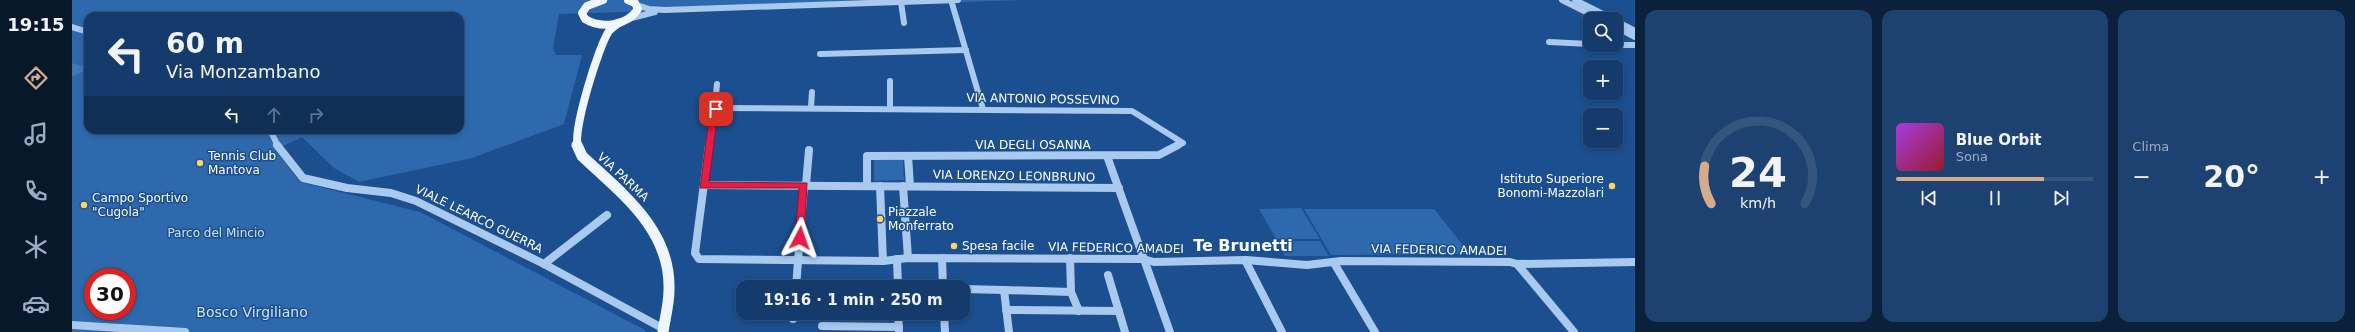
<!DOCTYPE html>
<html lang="it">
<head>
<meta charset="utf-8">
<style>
	body { margin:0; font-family:"DejaVu Sans",sans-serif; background:#1d4271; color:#f1f3f6; height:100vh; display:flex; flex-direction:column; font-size:15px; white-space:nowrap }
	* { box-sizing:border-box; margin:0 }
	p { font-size:13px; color:#9dadc1 }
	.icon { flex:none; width:22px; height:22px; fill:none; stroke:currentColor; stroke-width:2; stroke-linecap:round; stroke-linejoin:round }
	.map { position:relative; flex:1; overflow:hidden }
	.drawer { display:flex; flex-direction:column; gap:10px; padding:10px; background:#0b203b; width:720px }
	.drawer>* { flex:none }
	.banner { position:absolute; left:12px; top:12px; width:380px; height:122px; border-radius:12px; box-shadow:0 2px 6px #0003,0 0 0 1px #33557e; background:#143b6b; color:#f1f3f6; overflow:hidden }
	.buttons { position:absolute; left:1511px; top:12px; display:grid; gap:8px }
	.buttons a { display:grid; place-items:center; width:40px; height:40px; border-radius:8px; background:#143b6b; box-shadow:0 2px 6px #0003,0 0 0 1px #33557e; font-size:20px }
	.speed { position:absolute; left:12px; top:268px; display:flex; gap:8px; font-size:20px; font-weight:700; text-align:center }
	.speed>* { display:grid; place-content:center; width:52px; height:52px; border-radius:50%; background:#143b6b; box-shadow:0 2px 6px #0003,0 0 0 1px #33557e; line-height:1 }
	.speed .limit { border:6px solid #d22; background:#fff; color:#111 }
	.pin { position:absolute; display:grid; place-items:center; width:34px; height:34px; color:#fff; margin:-17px; border-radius:8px; box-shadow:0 2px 6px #0006 }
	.me { position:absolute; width:44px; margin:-22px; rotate:4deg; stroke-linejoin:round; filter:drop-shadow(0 0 3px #0008) }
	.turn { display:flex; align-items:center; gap:14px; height:84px; padding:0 16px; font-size:18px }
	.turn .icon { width:52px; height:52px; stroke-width:2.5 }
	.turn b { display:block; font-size:28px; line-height:34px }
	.lanes { display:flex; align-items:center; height:38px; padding:0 16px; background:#0003; justify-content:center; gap:20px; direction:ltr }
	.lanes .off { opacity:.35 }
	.big { font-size:30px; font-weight:700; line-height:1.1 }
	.drawer .card { flex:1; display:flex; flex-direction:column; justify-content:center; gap:6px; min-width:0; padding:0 14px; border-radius:12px; background:#1d4271 }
	.drawer .dial { align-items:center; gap:0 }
	.dial svg { height:104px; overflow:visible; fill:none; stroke:#33557e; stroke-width:7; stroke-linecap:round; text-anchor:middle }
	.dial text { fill:#f1f3f6; stroke:none }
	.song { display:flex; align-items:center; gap:12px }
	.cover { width:48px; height:48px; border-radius:6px; background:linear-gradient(135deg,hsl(280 70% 55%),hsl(350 70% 35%)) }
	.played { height:4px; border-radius:2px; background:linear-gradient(90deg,#d6ab8b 75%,#33557e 75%) }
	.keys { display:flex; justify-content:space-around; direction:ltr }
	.heat { display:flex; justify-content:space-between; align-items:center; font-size:22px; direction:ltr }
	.drawer .tiles { flex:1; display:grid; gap:10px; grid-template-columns:repeat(3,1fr) }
	.trip { position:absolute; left:664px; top:280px; width:234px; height:40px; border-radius:12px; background:#143b6b; box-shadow:0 2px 6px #0003,0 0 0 1px #33557e; font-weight:700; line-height:40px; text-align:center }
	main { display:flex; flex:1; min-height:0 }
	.tab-bar { display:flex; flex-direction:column; width:72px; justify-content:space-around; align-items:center; background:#08182b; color:#9dadc1 }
	.tab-bar .icon { width:28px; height:28px }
	.tab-bar .on { color:#d6ab8b }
	.tab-bar b { font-size:18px; color:#f1f3f6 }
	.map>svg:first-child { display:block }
	.green { fill:#2e69ad; fill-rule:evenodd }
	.building { fill:#4478b7 }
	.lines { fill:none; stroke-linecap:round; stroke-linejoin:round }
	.minor-far1 { stroke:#a9c9ee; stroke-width:6 }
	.minor { stroke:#a9c9ee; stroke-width:8 }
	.major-far1 { stroke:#f0f6ff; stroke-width:8 }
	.major { stroke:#f0f6ff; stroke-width:11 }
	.route { fill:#e11d48; stroke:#92132f }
	.poi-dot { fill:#ffd166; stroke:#1b4f8f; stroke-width:1.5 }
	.labels { text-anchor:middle; stroke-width:3; stroke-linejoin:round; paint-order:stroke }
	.street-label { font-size:12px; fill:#fff; stroke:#1b4f8f }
	.poi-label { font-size:12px; fill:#fff; stroke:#1b4f8f; text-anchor:start }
	.park-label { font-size:12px; fill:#cfe3fa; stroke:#1b4f8f }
	.near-park-label { font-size:14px; fill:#cfe3fa; stroke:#1b4f8f }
	.district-label { font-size:16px; font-weight:bold; fill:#fff; stroke:#1b4f8f }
</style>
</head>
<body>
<main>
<nav class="tab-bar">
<b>19:15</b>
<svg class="icon on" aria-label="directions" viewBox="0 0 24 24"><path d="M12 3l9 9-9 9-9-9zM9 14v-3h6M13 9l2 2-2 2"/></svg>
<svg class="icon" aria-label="music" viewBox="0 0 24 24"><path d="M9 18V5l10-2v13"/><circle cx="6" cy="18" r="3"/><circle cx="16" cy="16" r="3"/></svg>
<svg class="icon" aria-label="phone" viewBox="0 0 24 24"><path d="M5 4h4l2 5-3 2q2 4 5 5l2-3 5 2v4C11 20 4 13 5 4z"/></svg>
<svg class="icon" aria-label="climate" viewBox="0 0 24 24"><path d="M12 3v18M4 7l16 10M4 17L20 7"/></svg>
<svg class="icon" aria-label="car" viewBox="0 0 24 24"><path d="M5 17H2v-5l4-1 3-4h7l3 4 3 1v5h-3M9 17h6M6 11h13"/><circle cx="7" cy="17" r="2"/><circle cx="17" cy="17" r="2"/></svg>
</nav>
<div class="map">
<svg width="1563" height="332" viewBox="0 0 1563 332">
	<rect width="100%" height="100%" fill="#1b4f8f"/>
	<g class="green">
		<path d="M0,0h951l-464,14 -6,34 3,7h26l-18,69 -92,34 -113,24 -25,-14 -32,-31 -27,13 25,32 120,30 225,118v2h-573zM16,16h372v114h-372zM21,277h34v34h-34z"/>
		<path d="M802,160h29l1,20 -30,1z"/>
		<path d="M1229,208l19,31h-44l-17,-30z"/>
		<path d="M1232,209h130l36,45 -139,1z"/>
		<path d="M1205,241h43l9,15h-44z"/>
	</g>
	<path class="building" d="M0,63l9,3 7,-3v7l-16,6z"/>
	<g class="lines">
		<g class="minor-far1">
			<path d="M879,0l32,109"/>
			<path d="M1490,0l38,19"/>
			<path d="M1503,0l38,19"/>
			<path d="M829,2l3,21"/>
			<path d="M565,5l12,4 16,1 293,-10"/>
			<path d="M556,19l27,-7"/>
			<path d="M1544,21l19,10"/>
			<path d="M0,27l16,5"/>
			<path d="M1544,27l19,10"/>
			<path d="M1477,42l41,2"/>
			<path d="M1540,45h23"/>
			<path d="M748,54l146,-4"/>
			<path d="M818,81v27"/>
			<path d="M645,84l-2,21 3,3"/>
			<path d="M739,107l1,-15"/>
			<path d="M646,108l414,3 51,32 -7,3"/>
			<path d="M198,130l8,16"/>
			<path d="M637,146l5,-36 4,-2"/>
		</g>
		<g class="minor">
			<path d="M205,145l26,33 44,10 44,5 25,8 128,63 120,65"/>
			<path d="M637,145l-14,108 4,6 184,2 25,-3 235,1 11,3 92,-2 61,5 34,-4 169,1 7,2 118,-2"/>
			<path d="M836,156l2,30"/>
			<path d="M1035,156l63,176"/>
			<path d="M632,185l415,3"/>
			<path d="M734,185l3,-35"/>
			<path d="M795,186v-30l292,-1 19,-10"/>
			<path d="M808,186l3,75"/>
			<path d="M831,186l5,72"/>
			<path d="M870,258l1,29"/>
			<path d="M825,259l1,28"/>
			<path d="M1173,260l37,72"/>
			<path d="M1262,263l41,69"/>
			<path d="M472,264l63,-49"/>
			<path d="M1445,264l57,68"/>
			<path d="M1036,275l17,57"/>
			<path d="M724,287l8,-102"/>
			<path d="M891,289l41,1"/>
			<path d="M999,292l8,19"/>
			<path d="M934,310l113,1"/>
			<path d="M721,313v6"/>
			<path d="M826,313l1,19"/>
			<path d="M872,313l1,19"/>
			<path d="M0,325l113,7"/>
			<path d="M750,326l77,1"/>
			<path d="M937,332l-5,-42 67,2 -1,-34"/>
		</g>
		<g class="major-far1">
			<path d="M531,0l-16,6 -5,7 3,6c16,10 42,7 53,-10l-3,-6 -7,-3"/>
			<path d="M506,146c-6,-14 21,-101 31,-115 3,-3 7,-6 10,-8"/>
		</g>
		<path class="major" d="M505,145l5,11c39,37 89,73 87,134 0,14 -4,28 -6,42"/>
	</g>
	<path class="route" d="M644,106l4,3 -2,2 -9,71 98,1 -3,57 -4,1 -5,-3 4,-50h-99l10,-78z"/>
	<g class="poi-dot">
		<circle cx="128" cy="163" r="4"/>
		<circle cx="1540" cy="186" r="4"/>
		<circle cx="12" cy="205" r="4"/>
		<circle cx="808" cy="219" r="4"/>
		<circle cx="882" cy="246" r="4"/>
	</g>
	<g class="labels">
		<g class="street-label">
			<text transform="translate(971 99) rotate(1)" y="4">VIA ANTONIO POSSEVINO</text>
			<text x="961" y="149">VIA DEGLI OSANNA</text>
			<text transform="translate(942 176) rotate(1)" y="4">VIA LORENZO LEONBRUNO</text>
			<text transform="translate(551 177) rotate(43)" y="4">VIA PARMA</text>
			<text transform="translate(407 219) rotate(26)" y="4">VIALE LEARCO GUERRA</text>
			<text transform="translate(1044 248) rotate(1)" y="4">VIA FEDERICO AMADEI</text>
			<text transform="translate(1367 250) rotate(1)" y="4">VIA FEDERICO AMADEI</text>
		</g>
		<g class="poi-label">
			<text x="136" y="160">Tennis Club<tspan x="136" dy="14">Mantova</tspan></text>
			<text x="1532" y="183" text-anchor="end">Istituto Superiore<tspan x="1532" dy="14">Bonomi-Mazzolari</tspan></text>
			<text x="20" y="202">Campo Sportivo<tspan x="20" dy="14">"Cugola"</tspan></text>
			<text x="816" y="216">Piazzale<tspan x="816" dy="14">Monferrato</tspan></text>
			<text x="890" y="250">Spesa facile</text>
		</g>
		<g class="park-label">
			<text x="144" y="237">Parco del Mincio</text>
		</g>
		<g class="near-park-label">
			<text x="180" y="317">Bosco Virgiliano</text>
		</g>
		<g class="district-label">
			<text x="1171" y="251">Te Brunetti</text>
		</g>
	</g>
</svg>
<div class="buttons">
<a><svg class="icon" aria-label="search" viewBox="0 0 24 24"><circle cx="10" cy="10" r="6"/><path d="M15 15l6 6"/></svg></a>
<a>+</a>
<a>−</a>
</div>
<div class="speed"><div class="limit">30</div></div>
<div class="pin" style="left:644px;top:109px;background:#d93025"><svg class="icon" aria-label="arrive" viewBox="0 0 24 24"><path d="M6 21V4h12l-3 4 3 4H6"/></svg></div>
<svg class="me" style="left:728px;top:238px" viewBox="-20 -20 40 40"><path d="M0-17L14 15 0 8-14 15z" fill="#e11d48" stroke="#fff" stroke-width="4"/></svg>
<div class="trip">19:16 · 1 min · 250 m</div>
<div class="banner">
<div class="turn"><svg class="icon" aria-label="left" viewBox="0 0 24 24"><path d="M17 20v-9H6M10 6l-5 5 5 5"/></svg><div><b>60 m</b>Via Monzambano</div></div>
<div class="lanes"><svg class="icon" aria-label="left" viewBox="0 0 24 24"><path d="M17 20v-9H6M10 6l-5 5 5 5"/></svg><svg class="icon off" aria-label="ahead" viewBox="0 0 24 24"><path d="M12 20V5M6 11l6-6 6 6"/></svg><svg class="icon off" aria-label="right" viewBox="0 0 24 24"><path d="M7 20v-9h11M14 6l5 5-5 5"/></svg></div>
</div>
</div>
<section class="drawer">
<div class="tiles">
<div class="card dial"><svg viewBox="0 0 100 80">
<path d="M14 69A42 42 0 1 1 86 69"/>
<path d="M14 69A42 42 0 0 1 9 40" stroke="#d6ab8b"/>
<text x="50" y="56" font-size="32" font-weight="700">24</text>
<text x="50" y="72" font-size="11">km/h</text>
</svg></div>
<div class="card">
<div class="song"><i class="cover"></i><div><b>Blue Orbit</b><p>Sona</p></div></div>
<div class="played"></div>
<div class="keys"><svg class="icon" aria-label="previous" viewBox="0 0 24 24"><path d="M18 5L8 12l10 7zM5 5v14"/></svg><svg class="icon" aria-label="pause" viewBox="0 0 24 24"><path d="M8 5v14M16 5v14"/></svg><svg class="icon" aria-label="next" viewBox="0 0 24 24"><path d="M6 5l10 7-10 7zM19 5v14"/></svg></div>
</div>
<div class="card"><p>Clima</p>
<div class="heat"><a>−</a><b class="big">20°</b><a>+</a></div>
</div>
</div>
</section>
</main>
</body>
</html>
